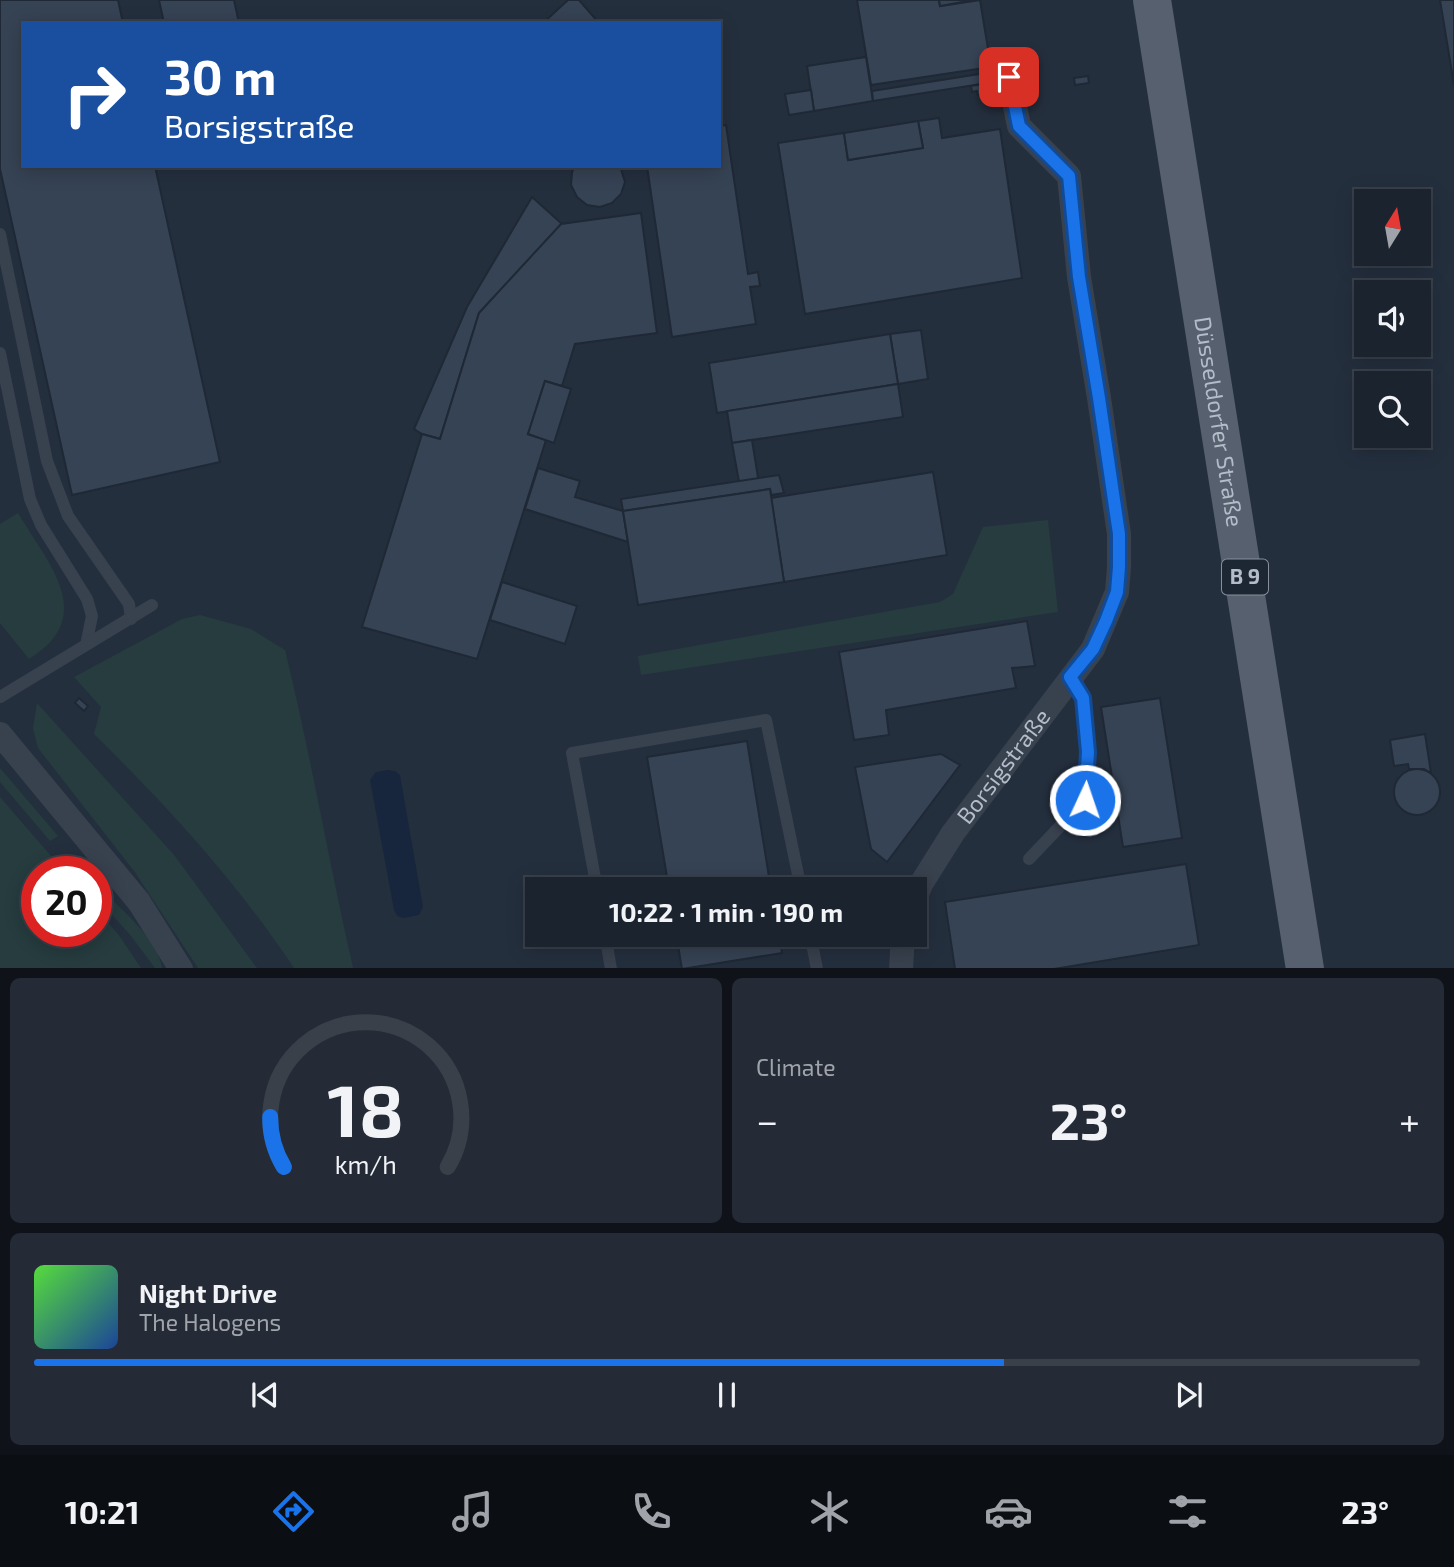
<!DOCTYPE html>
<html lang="en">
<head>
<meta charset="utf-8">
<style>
	body { margin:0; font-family:"Exo 2",sans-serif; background:#242b36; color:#f1f3f6; height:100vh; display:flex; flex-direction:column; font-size:26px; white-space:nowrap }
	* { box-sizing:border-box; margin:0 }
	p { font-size:23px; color:#a0a4aa }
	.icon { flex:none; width:38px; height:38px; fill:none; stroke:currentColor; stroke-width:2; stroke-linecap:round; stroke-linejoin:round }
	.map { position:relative; height:968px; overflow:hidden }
	.panel { display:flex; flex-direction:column; gap:10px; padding:10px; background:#0f1319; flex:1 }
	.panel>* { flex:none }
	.banner { position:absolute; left:21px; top:21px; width:700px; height:147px; border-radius:0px; box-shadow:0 4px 18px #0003,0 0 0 2px #39404a; background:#1a4fa0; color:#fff; overflow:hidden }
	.needle { width:46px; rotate:11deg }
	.tools { position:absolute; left:1354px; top:189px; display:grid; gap:14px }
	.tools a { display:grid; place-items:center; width:77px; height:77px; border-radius:0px; background:#1b232e; box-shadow:0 4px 18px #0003,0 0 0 2px #39404a; font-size:35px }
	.speed { position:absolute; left:21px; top:856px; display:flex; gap:14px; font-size:35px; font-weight:700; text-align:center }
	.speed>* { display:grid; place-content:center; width:91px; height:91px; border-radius:50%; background:#1b232e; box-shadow:0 4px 18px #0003,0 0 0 2px #39404a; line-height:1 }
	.speed .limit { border:10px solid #d22; background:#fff; color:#111 }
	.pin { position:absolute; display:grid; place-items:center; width:60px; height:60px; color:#fff; margin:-30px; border-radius:14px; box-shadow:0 4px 10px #0006 }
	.me { position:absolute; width:77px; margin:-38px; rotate:3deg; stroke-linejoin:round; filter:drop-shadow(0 0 5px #0008) }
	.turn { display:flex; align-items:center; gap:24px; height:147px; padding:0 28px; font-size:32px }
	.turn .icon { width:91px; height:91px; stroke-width:2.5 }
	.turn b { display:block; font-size:49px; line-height:60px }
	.big { font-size:52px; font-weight:700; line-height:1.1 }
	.panel .card { flex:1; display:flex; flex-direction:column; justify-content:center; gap:10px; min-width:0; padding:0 24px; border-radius:10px; background:#242b36 }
	.panel .dial { align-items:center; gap:0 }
	.dial svg { height:182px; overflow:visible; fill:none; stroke:#39404a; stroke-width:7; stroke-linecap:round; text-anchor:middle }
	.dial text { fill:#f1f3f6; stroke:none }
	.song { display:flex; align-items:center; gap:21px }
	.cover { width:84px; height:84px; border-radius:10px; background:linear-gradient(135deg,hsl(110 70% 55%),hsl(220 70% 35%)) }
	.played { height:7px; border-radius:4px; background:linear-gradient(90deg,#1a73e8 70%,#39404a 70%) }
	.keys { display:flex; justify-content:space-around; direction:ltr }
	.heat { display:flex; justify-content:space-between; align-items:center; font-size:38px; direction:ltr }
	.panel .tiles { flex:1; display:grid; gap:10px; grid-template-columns:1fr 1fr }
	.card:last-child { grid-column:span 2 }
	.trip { position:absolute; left:525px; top:877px; width:402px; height:70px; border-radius:0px; background:#1b232e; box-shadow:0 4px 18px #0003,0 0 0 2px #39404a; font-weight:700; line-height:70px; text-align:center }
	.dock { display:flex; height:112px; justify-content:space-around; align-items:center; background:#0b0e12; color:#a0a4aa }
	.dock .icon { width:49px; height:49px }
	.dock .selected { color:#1a73e8 }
	.dock b { font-size:32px; color:#f1f3f6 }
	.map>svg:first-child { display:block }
	.green { fill:#263c3f }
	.water { fill:#17263c }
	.building { fill:#364354; stroke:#1f2835; stroke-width:2 }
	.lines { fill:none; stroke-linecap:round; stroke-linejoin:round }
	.lane { stroke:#38414e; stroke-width:12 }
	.street { stroke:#38414e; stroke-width:24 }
	.primary { stroke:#56606e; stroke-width:38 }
	.route-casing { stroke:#114b97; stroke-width:18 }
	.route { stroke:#1a73e8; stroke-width:12 }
	.labels { text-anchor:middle; stroke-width:7; stroke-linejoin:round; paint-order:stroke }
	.shield { fill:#1d2633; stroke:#878f9c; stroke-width:2 }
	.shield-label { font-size:21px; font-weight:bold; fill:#b4bcc9 }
	.street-label { font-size:23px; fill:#b4bcc9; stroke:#1d2633 }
</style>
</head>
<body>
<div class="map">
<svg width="1454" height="969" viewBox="0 0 1454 969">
	<rect width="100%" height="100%" fill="#242f3e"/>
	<g class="green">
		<path d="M18,513c30,51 81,103 11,146l-29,-36v-99z"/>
		<path d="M1048,520l10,92 -417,63 -3,-19 302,-54 13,-8 30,-67z"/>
		<path d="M200,615l51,14 34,21c26,106 44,213 68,318h-59c-59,-88 -125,-160 -200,-234l7,-27 -27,-30 108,-58z"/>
		<path d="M37,703l138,153 82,112h-59l-64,-97 -96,-123 -5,-20z"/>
		<path d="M0,768l58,68 -8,5 -50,-59z"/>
		<path d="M0,797l64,74 -27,1v59h59v-22l22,25 23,34h-141z"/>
		<path d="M96,884c20,21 63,55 66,84h-7l-24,-32 -35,-39z"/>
	</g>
	<path class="water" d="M388,770l7,1 5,4 23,132 -4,8 -15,3 -7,-2 -3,-6 -24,-130 6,-8z"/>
	<g class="building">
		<path d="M0,0h118l5,23h-100v143h132l65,296 -148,33 -72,-326z"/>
		<path d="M159,0h75l5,23h-75z"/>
		<path d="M568,0h11l20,23h-56z"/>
		<path d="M857,0h82l1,6 40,-6 11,67 -120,18z"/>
		<path d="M939,0h35l-34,6z"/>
		<path d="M1440,0h14v85z"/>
		<path d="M866,57l7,44 -59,10 -7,-45z"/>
		<path d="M992,72l2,10 -121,19 -1,-10z"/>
		<path d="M1088,76l1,7 -14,2 -1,-7z"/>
		<path d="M994,82l2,21 -18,-8 -1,-4 -5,1 -1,-6z"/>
		<path d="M811,90l3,21 -25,4 -4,-21z"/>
		<path d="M939,118l3,20 58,-9 22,149 -217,36 -27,-171 66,-10 4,27 75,-12 -5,-27z"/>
		<path d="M918,121l5,27 -75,12 -4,-27z"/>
		<path d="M726,125l22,149 10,-2 2,14 -10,1 6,37 -84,13 -25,-171h72v-40z"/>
		<path d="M575,166h45l5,16 -4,12 -9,9 -12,4 -13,-2 -10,-8 -6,-12 1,-13z"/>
		<path d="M532,197l30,27 -83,89 -39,126 -18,-5 -8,-5 53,-122z"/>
		<path d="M641,213l16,120 -82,11 -13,42 -17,-5 -17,53 18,6 -69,219 -115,-32 60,-193 18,5 39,-126 82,-89z"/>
		<path d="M921,330l7,49 -30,5 -8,-50z"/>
		<path d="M890,334l8,50 -181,29 -8,-50z"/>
		<path d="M545,381l26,8 -17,54 -26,-9z"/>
		<path d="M898,384l5,33 -171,26 -5,-32z"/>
		<path d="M752,440l8,50 -19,3 -9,-50z"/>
		<path d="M538,468l42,13 -5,16 48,14 5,31 -103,-33z"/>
		<path d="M933,472l14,83 -163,27 -13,-84z"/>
		<path d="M779,475l5,18 -13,2 -1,-6 -147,22 -2,-12z"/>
		<path d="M770,489l14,93 -146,23 -15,-94z"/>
		<path d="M502,582l75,24 -12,38 -75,-24z"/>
		<path d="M1027,621l8,45 -23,2 4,20 -130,22 3,25 -35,5 -15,-88z"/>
		<path d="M79,698l9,8 -4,5 -9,-8z"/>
		<path d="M1160,698l22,140 -59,9 -22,-140z"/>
		<path d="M1425,734l6,39 -7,-4h-15l-1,-5 -14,2 -4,-26z"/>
		<path d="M747,741l24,148h-102l-22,-132z"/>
		<path d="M941,754l19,11 -73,97 -16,-13 -16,-82z"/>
		<circle cx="1417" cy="792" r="23"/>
		<path d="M1186,864l13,81 -145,24h-99l-10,-67z"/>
		<path d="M676,934h103l3,19 -100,16z"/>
	</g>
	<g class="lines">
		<g class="lane">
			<path d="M0,234l47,227 21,55 61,88 2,15"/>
			<path d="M0,353l30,146 11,26 46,74 5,17 -6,29"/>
			<path d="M0,697l152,-92"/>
			<path d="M1029,859l56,-59 3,-48 -5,-54 -13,-21"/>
			<path d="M597,889l-25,-136 194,-33 35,169"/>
			<path d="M605,934l6,35"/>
			<path d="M810,934l7,35"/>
		</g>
		<g class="street">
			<path d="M0,734l139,168 42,67"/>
			<path id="s1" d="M915,900l6,-16 32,-51 140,-184 24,-57 2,-25v-33l-20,-136 -20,-121 -10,-101 -50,-50 -10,-49"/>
			<path d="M901,969l2,-35"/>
		</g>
		<path class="primary" id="s2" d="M1152,0l153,969"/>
	</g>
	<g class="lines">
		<defs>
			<path id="route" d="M1009,77l10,49 50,50 10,101 20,121 20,136v33l-2,25 -11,29 -13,28 -23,28 13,21 5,54 -3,48"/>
		</defs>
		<use href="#route" class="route-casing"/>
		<use href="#route" class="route"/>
	</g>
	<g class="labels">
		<rect class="shield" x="1222" y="559.5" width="46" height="35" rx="5"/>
		<g class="shield-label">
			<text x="1245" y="584">B 9</text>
		</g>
		<g class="street-label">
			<text dy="8" stroke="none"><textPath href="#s2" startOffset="427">Düsseldorfer Straße</textPath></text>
			<text dy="8" stroke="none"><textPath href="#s1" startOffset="161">Borsigstraße</textPath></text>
		</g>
	</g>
</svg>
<div class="tools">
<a><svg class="needle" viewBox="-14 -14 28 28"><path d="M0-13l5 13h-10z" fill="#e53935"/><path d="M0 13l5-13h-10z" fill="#a0a4aa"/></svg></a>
<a><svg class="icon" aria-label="sound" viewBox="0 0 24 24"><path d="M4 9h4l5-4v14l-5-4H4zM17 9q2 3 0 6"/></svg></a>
<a><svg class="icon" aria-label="search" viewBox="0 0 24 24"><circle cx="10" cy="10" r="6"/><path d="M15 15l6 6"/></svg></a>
</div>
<div class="speed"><div class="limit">20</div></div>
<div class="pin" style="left:1009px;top:77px;background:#d93025"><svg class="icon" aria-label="arrive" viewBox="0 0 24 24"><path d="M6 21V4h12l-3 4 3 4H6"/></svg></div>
<svg class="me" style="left:1085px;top:800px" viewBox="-20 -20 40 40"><circle r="17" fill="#1a73e8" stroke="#fff" stroke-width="3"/><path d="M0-11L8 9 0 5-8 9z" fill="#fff"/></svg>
<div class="trip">10:22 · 1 min · 190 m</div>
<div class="banner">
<div class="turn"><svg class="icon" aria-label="right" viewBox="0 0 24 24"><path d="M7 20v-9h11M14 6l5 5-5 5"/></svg><div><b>30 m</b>Borsigstraße</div></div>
</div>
</div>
<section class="panel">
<div class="tiles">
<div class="card dial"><svg viewBox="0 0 100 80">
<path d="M14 69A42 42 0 1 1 86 69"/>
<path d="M14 69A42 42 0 0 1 8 47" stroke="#1a73e8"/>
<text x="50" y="56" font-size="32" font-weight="700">18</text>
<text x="50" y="72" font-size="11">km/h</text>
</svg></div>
<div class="card"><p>Climate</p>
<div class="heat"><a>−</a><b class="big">23°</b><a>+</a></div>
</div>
<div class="card">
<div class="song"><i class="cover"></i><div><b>Night Drive</b><p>The Halogens</p></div></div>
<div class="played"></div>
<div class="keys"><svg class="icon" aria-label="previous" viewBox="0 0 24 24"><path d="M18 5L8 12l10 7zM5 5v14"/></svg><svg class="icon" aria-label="pause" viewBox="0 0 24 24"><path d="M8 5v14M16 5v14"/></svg><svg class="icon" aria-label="next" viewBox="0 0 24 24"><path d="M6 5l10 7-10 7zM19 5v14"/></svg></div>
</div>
</div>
</section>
<nav class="dock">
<b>10:21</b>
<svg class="icon selected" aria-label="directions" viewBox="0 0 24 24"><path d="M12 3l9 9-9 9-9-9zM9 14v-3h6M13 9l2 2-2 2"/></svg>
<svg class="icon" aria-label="music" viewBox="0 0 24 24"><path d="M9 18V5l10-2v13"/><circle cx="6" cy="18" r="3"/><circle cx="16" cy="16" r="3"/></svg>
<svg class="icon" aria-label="phone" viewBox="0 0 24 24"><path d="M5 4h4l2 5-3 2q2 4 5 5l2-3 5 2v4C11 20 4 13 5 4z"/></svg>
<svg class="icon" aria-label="climate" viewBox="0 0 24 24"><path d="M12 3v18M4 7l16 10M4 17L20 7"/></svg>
<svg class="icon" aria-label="car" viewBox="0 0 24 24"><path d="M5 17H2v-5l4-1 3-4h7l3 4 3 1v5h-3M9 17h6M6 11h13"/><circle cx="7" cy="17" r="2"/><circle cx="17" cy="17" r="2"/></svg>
<svg class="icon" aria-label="filters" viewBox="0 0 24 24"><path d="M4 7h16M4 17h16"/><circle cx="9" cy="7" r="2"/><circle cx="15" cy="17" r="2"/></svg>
<b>23°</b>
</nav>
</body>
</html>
